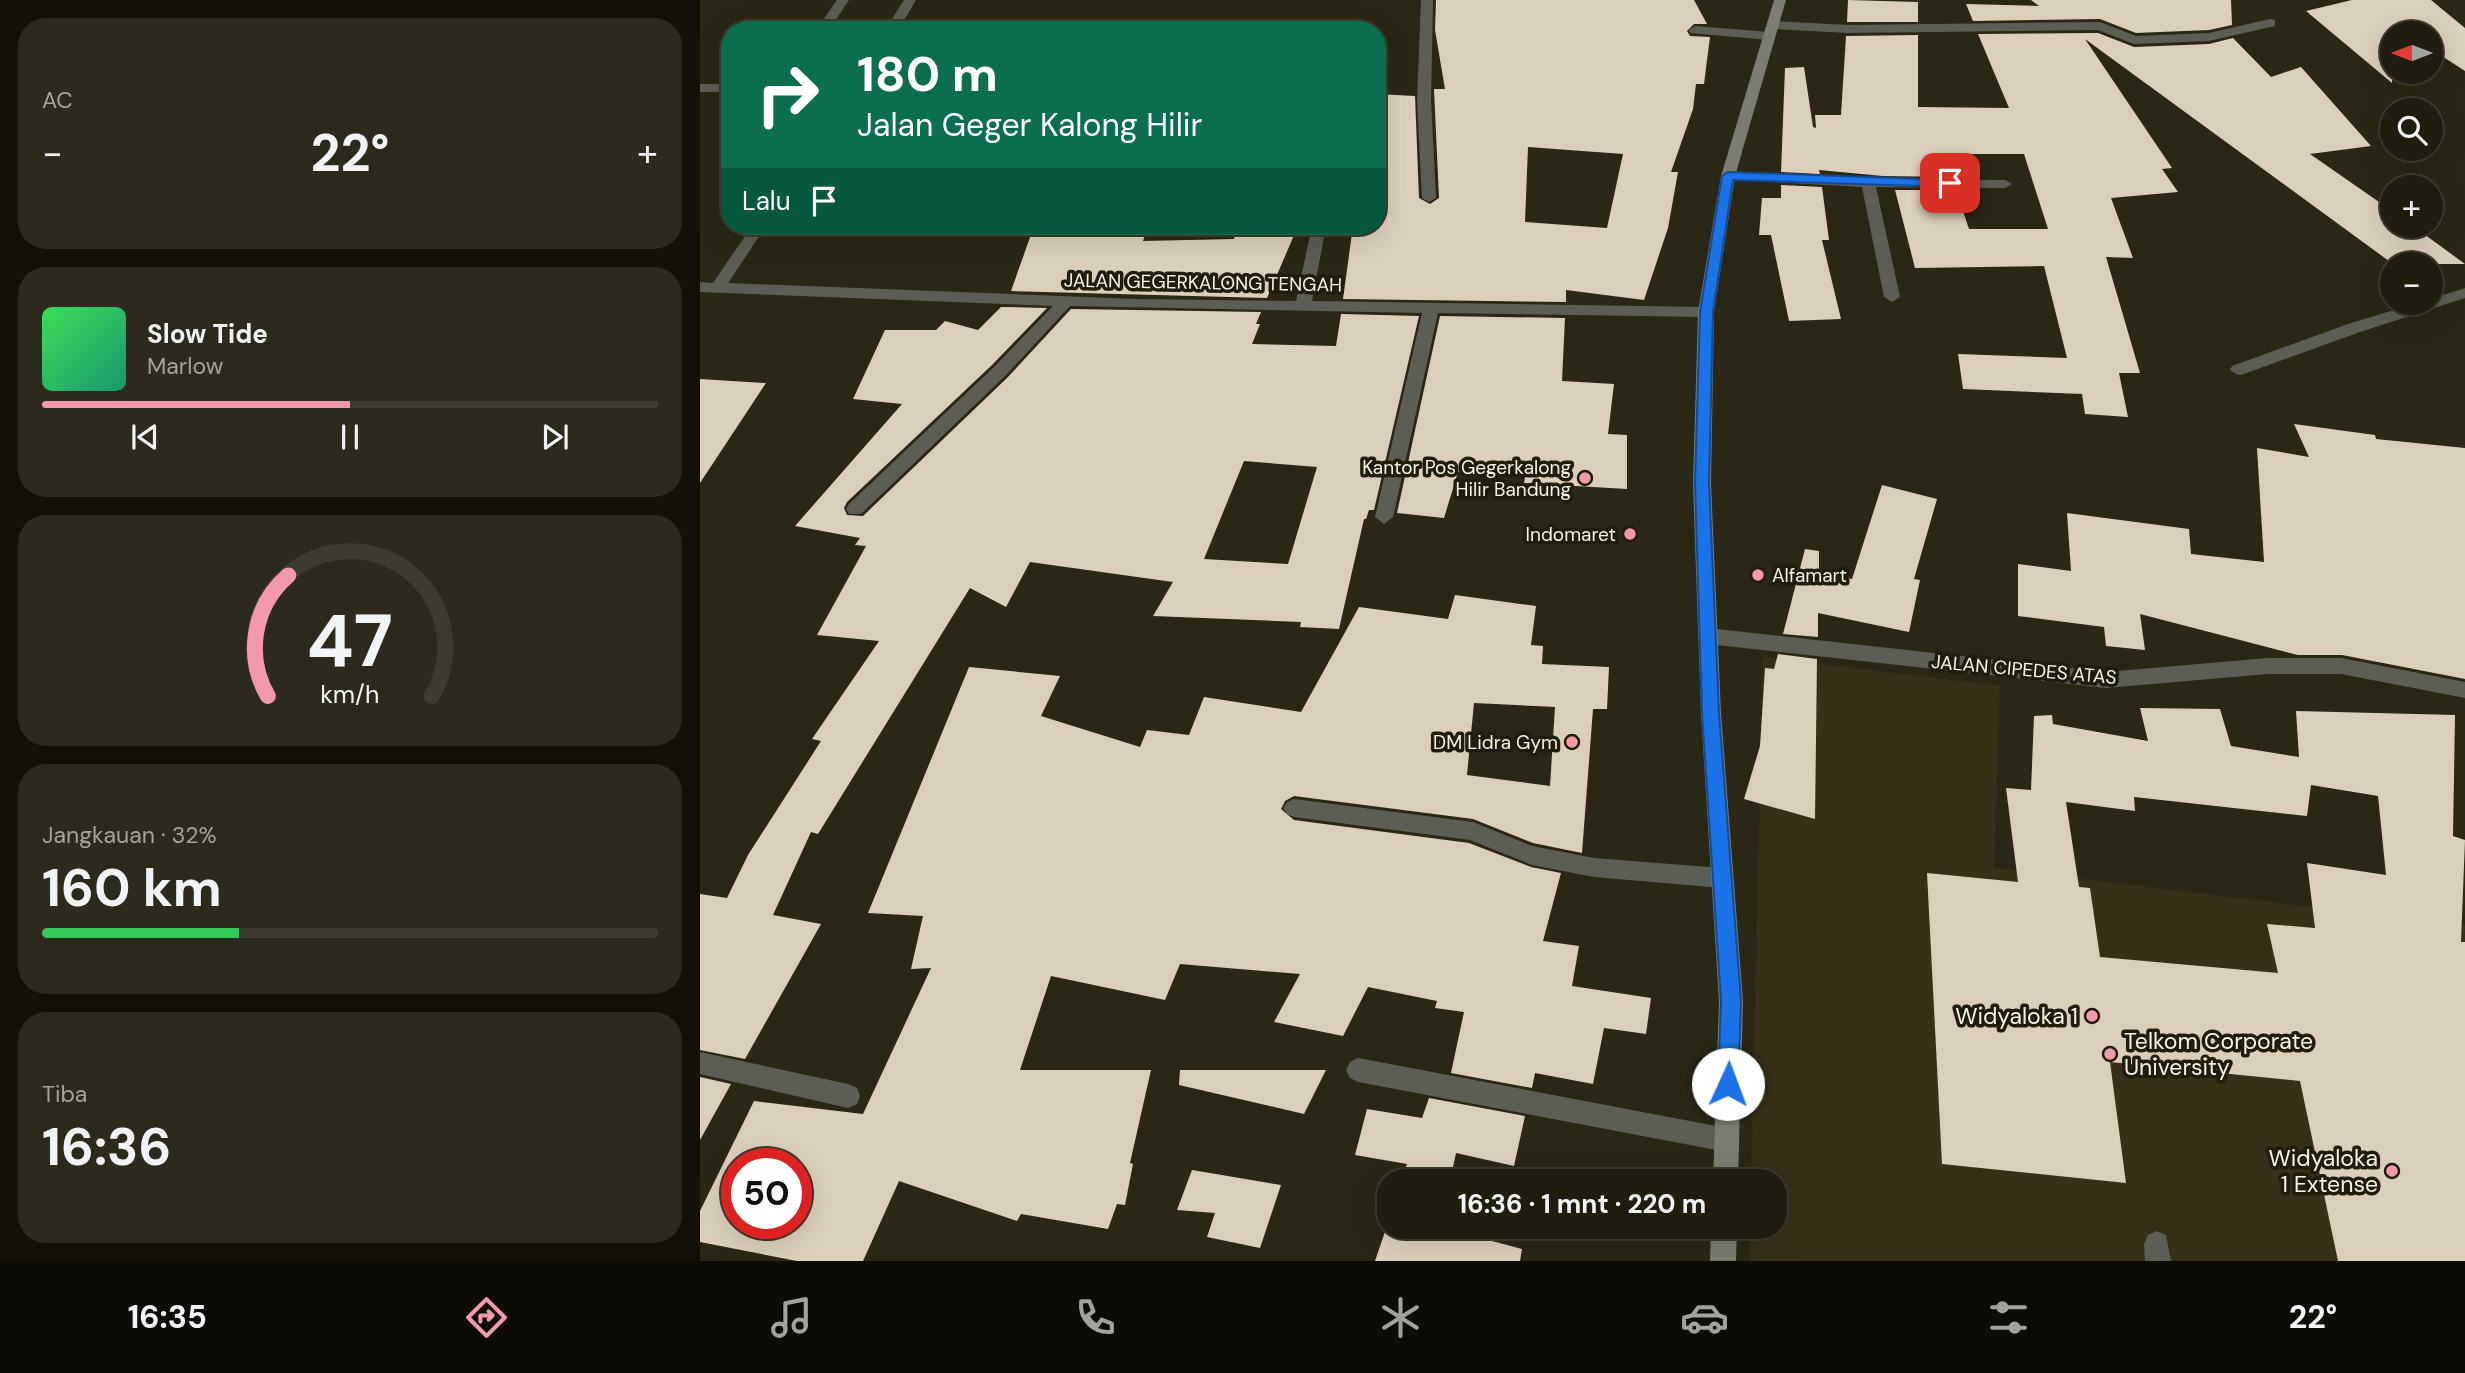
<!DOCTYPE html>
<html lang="id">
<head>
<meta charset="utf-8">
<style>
	body { margin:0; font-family:"DM Sans",sans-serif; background:#2d2a1d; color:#f1f3f6; height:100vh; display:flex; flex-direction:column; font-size:26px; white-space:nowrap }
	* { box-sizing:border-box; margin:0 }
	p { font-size:23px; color:#a2a29e }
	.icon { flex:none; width:38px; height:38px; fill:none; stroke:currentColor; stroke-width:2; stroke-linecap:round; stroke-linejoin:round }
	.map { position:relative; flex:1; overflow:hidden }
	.side { display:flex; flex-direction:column; gap:18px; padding:18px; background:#121008; width:700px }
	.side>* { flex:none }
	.guide { position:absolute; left:21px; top:21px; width:665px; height:214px; border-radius:28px; box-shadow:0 7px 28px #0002,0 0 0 2px #3d3b2f; background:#0b6e4f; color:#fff; overflow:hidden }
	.needle { width:46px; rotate:270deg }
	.tools { position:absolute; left:1680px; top:21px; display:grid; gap:14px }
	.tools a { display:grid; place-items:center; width:63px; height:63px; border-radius:50%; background:#201d0f; box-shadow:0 7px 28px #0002,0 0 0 2px #3d3b2f; font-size:35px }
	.speed { position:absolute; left:21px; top:1148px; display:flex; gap:14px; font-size:35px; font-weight:700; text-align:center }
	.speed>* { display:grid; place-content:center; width:91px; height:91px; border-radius:50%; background:#201d0f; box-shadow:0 7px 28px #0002,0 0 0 2px #3d3b2f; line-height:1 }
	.speed .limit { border:10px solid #d22; background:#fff; color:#111 }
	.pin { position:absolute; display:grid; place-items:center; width:60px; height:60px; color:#fff; margin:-30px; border-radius:14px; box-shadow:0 4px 10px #0006 }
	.me { position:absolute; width:77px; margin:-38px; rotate:2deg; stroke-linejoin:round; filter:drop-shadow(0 0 5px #0008) }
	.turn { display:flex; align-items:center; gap:24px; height:147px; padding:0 21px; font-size:32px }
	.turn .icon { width:91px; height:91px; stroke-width:2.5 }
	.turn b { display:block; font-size:49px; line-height:60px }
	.then { display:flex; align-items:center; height:66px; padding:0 21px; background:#0003; gap:14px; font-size:26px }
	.big { font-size:52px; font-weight:700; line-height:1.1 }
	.side .widget { flex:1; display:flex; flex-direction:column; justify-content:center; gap:10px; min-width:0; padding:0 24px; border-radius:28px; background:#2d2a1d }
	.side .dial { align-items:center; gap:0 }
	.dial svg { height:182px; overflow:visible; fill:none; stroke:#3d3b2f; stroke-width:7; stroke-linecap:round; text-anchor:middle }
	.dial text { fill:#f1f3f6; stroke:none }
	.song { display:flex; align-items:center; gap:21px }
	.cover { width:84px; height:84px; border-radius:10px; background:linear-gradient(135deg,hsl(130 70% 55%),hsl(160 70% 35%)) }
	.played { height:7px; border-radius:4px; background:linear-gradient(90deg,#f39aa9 50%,#3d3b2f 50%) }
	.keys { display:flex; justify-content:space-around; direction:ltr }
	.heat { display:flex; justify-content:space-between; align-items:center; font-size:38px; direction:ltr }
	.charge { height:10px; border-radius:5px; background:linear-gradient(90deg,#34c759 32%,#3d3b2f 0) }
	.trip { position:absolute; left:677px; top:1169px; width:410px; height:70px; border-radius:28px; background:#201d0f; box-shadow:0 7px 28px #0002,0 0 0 2px #3d3b2f; font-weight:700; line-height:70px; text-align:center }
	.tabs { display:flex; height:112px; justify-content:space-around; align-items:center; background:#0d0c06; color:#a2a29e }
	.tabs .icon { width:49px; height:49px }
	.tabs .on { color:#f39aa9 }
	.tabs b { font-size:32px; color:#f1f3f6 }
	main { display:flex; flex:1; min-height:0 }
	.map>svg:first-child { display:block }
	.built { fill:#353016 }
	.building { fill:#dccfba; fill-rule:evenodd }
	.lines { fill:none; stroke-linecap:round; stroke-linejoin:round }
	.service { fill:#5c5e55; fill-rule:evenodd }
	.minor { fill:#5c5e55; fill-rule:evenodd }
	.tertiary { fill:#5c5e55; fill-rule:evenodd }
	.secondary { fill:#7a7d6f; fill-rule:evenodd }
	.route { fill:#1a73e8; stroke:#114b97; stroke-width:2 }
	.poi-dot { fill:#f39aa9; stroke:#201d0a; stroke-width:2.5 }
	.labels { text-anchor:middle; stroke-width:7; stroke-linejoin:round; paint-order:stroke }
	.street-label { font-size:19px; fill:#f4f3e6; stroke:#201d0a }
	.poi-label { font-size:19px; fill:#f4f3e6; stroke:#201d0a; text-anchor:end }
	.near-poi-label { font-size:23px; fill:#f4f3e6; stroke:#201d0a; text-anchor:end }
</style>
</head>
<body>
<main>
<section class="side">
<div class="widget"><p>AC</p>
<div class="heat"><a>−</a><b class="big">22°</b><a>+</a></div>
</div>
<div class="widget">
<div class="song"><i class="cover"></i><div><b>Slow Tide</b><p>Marlow</p></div></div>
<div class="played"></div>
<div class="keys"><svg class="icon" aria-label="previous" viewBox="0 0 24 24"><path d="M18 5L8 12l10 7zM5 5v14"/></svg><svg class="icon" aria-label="pause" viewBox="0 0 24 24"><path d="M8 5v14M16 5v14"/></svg><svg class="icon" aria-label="next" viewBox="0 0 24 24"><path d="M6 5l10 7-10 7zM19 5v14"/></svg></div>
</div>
<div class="widget dial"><svg viewBox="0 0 100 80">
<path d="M14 69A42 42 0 1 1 86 69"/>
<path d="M14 69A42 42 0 0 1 23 16" stroke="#f39aa9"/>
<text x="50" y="56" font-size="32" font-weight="700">47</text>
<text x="50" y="72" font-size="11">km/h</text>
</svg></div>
<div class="widget"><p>Jangkauan · 32%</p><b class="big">160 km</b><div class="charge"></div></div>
<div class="widget"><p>Tiba</p><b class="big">16:36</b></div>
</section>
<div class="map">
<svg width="1765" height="1261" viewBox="0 0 1765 1261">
	<rect width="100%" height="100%" fill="#2a2714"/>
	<path class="built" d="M1063,657l237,29 -6,182 471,58v335h-715v-34h24v-46h-23z"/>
	<g class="building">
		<path d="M736,0h258l13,24h-13l-7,7 3,5 20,1 -6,47h-8l-3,25 -22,63h7l-10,56 -24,72 -78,-10v12l-223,-3 10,-73h24v-132l38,2 4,102 11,6 9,-6 -5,-109h11l-10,-59zM828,147l95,7 -16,74 -82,-6z"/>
		<path d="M1148,0l70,2v20h-71z"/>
		<path d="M1331,0h200l1,25 -23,5 -73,3 -36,-14 -127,2 -7,-17 73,2z"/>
		<path d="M1652,0h79l34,28v43l-34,-22v-16h-26l-13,-8v58l-86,-72z"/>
		<path d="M1398,33l36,14 75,-3 24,-6 38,39 30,-10 70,79 -61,8 82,57v15h21l52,38h-72l-308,-225 87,129 -10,1 16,23 -67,6 22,60 -27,-1 34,116h-21l9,44 -43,-3 -3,-20 -119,-5 -5,-35 109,4 -23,-92 -129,2 -20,-78h61l13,39h79l-24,-75h-79l7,23 -69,-1 -64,-6 1,4 -39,-2 4,-104 19,-1 9,60 3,1 -1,-13h26l5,-79 72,-1v72l91,1 -31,-74z"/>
		<path d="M1081,185l41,2 7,53h-7l19,79 -52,2 -18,-86h-12l3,-37h19z"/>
		<path d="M334,226l113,3 -4,12 91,-2 4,-13h60l-31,72 -256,-7z"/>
		<path d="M301,307l46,1 -55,57 -145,137 -3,6 3,7 16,1 145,-139 63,-68 190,3 -5,12h4l-8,20 84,2 5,-32 78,2 -45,194h-5l-3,9h-2l-25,110 -39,-2 1,-5 -148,-6 20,-34 -143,-20 -24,45 -36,-19 -152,246 -7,-2 -38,83 48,9 -76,135 -45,-9v-156l27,4 21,-43 73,-114 -9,-2 67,-98 -62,-6 49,-89 -11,-1 5,-7 -65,-12 107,-122 -49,-5 32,-69h51l9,-9 33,9zM544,461l73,6 -29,97 -84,-5z"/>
		<path d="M740,316l125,2 -3,63 52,3 -6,50 19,1v54l-103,-6 2,-11h-68l-14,46 -47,-5z"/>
		<path d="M0,379l66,4 -66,100z"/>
		<path d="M1594,424l81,11 1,4 89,9v231l-123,-24h-44l-158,-41 5,36 -39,-4 -2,-19 -86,-11v-52l53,7 -4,-58 122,16 2,25 73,8 -7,-114 52,9z"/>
		<path d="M1182,485l55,14 -23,80 6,1 -11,52 -91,-19v24l-35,-3 22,-85 14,2v21l33,7z"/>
		<path d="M755,595l81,11 -5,39 12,1 -1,18 67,3 -2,42h-14l-11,144 -49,-10 -60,-24 -179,-23 -9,5 -4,8 13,11 175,23 62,24 30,6 -18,68 36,5 -7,40 79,12 -5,36 -42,-6 -11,56 -58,-11 -3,15 -81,-15 13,-61 -29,-4 2,-7 -69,-14 -25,49 -69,-14 26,-48 -120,-10 -15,36 -114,-24 -31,94h131l-21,93 3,1 -8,41 -8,-1 -9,25 -87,-15 -4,7 -118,-40 -36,80h-66l-97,-19v-31l54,-110 109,13 68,-146 -20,1 12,-53 -55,-3 101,-246 91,9 -19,40 99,31 7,-17 42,5 15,-38 97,15 58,-105 89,12zM774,703l81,4 -5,79 -83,-11zM37,1164h59v59h-59z"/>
		<path d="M1078,654l39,5 -2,160 -71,-20 16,-53 5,-78 9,1z"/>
		<path d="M1440,708l80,1 11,37 68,11 -3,-46 159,4 -2,121 12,4 -4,102h4v319h-127l-38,-180 -190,-19 16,121 -184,-19 -15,-291 91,9 -12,-94 25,2 3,-74 18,-1 1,9 95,17zM1611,785l67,11 8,79 -79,-12 8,65 -48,-4 11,49 -178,-16 -10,-69 -11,-1 -13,-85 69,9 -1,-14 173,19z"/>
		<path d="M480,1070h146l-22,44 -125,-29z"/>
		<path d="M0,1077l31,7 -31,56z"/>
		<path d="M729,1098l96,18 -11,50 -58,-13 -6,28h-49l6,-17 -52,-9 12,-46 55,9z"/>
		<path d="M492,1170l89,15 -21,63 -53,-11 8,-24 -38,-3z"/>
		<path d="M690,1217v10h50l82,22 -2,12h-145z"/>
	</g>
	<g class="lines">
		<path class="service" d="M1457,1231l9,4 5,26h-26l-1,-17 4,-9z"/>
		<g class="minor">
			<path d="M137,0h12l-20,30h-13z"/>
			<path d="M204,0h12l-18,30h-13z"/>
			<path d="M721,0h12l-2,100 5,98 -7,4 -7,-4 -5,-98z"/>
			<path d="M1570,19l5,1v6l-66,15 -75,3 -36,-14 -250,3 -76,-4 -6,-4 6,-4 76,4 252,-3 36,14 73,-3z"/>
			<path d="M995,26l74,6 6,4 -6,4 -79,-7 -1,-3z"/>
			<rect x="0" y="84" width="30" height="8"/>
			<path d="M1028,172l140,7 137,1 7,4 -7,4 -129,-1 24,110 -8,5 -8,-5 -22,-110 -139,-8v-6z"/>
			<path d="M52,226h14l-38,57 408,16 160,2 16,-75h14l-14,75 394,6 8,5 -8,5 -268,-4 -45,204 -9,7 -9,-7 47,-204 -352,-7 -64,69 -145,139h-12l-3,-5 3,-5 145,-137 59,-61 -353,-14v-10l13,1z"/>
			<path d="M1765,288v10l-105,34 -116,42 -6,1 -8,-5 2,-4 116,-42 69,-21h14v-4z"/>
			<path d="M594,799l179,23 59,24 62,12 128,10 8,3 3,7 -3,7 -8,3 -128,-11 -62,-12 -62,-25 -176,-23 -7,-3 -4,-6 4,-6z"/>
			<path d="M0,1052l148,32 9,4 3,8 -3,8 -9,4 -148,-34z"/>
			<path d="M658,1058l369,70 9,3 3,9 -3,9 -9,3 -369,-70 -8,-4 -4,-8 4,-8z"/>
		</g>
		<path class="tertiary" d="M1008,628l398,44 162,-14h73l124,24v16l-124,-24h-73l-162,14 -398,-44 -7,-3 -3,-5 3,-5z"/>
		<g class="secondary">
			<path d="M1074,0h12l-51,176 -21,136 -3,171 10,230 22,288 -5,180h-25l6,-180 -18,-288 -8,-230 5,-171 23,-136z"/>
			<path d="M1011,1227h26l-1,34h-26z"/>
		</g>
	</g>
	<path class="route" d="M1028,172l222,8 6,3 -6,4 -217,-7 -20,132 -4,171 10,230 22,288 -3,83 -3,7 -7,3 -7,-3 -3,-7 3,-83 -19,-288 -7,-230 5,-171 22,-136z"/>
	<g class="poi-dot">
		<circle cx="885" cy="478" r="7"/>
		<circle cx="930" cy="534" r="7"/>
		<circle cx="1058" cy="575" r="7"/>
		<circle cx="872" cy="742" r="7"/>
		<circle cx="1392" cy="1016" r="7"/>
		<circle cx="1410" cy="1054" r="7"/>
		<circle cx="1692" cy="1171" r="7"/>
	</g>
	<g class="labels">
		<g class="street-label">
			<text transform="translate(503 282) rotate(1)" y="7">JALAN GEGERKALONG TENGAH</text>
			<text transform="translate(1324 669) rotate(5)" y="7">JALAN CIPEDES ATAS</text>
		</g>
		<g class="poi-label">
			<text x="871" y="474">Kantor Pos Gegerkalong<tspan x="871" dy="22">Hilir Bandung</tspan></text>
			<text x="916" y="541">Indomaret</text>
			<text x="1072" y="582" text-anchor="start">Alfamart</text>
			<text x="858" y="749">DM Lidra Gym</text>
		</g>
		<g class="near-poi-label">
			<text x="1378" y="1024">Widyaloka 1</text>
			<text x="1424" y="1049" text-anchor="start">Telkom Corporate<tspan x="1424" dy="26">University</tspan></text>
			<text x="1678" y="1166">Widyaloka<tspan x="1678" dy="26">1 Extense</tspan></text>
		</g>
	</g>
</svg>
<div class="tools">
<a><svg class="needle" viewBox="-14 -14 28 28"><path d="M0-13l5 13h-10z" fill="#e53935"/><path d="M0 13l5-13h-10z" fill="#a2a29e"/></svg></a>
<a><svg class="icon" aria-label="search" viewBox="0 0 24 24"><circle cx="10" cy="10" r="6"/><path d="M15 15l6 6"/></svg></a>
<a>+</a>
<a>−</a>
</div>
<div class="speed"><div class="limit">50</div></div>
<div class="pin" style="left:1250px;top:183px;background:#d93025"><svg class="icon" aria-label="arrive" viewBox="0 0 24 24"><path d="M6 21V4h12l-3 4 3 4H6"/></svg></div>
<svg class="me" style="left:1028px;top:1084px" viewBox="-20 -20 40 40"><circle r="19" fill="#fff"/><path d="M0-13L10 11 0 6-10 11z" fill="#1a73e8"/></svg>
<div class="trip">16:36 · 1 mnt · 220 m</div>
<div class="guide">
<div class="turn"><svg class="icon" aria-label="right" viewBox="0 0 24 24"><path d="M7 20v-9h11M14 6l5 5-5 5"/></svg><div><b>180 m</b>Jalan Geger Kalong Hilir</div></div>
<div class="then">Lalu<svg class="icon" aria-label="arrive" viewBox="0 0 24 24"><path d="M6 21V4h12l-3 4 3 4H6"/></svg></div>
</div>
</div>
</main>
<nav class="tabs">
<b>16:35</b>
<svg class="icon on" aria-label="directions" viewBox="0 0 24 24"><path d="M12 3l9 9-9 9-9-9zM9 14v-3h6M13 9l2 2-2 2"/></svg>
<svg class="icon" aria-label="music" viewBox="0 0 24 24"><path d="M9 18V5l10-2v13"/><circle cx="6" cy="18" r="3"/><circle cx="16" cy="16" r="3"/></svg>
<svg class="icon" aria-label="phone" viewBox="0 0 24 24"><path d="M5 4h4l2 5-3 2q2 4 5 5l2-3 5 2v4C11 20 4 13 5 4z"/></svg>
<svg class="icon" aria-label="climate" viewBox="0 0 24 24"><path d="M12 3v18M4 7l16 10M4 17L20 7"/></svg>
<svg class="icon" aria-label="car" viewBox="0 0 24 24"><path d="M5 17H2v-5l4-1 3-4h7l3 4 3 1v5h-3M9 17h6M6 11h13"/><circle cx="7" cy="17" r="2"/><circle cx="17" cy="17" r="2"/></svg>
<svg class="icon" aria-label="filters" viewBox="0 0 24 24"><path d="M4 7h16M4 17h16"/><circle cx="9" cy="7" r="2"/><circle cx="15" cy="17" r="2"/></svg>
<b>22°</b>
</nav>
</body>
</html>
